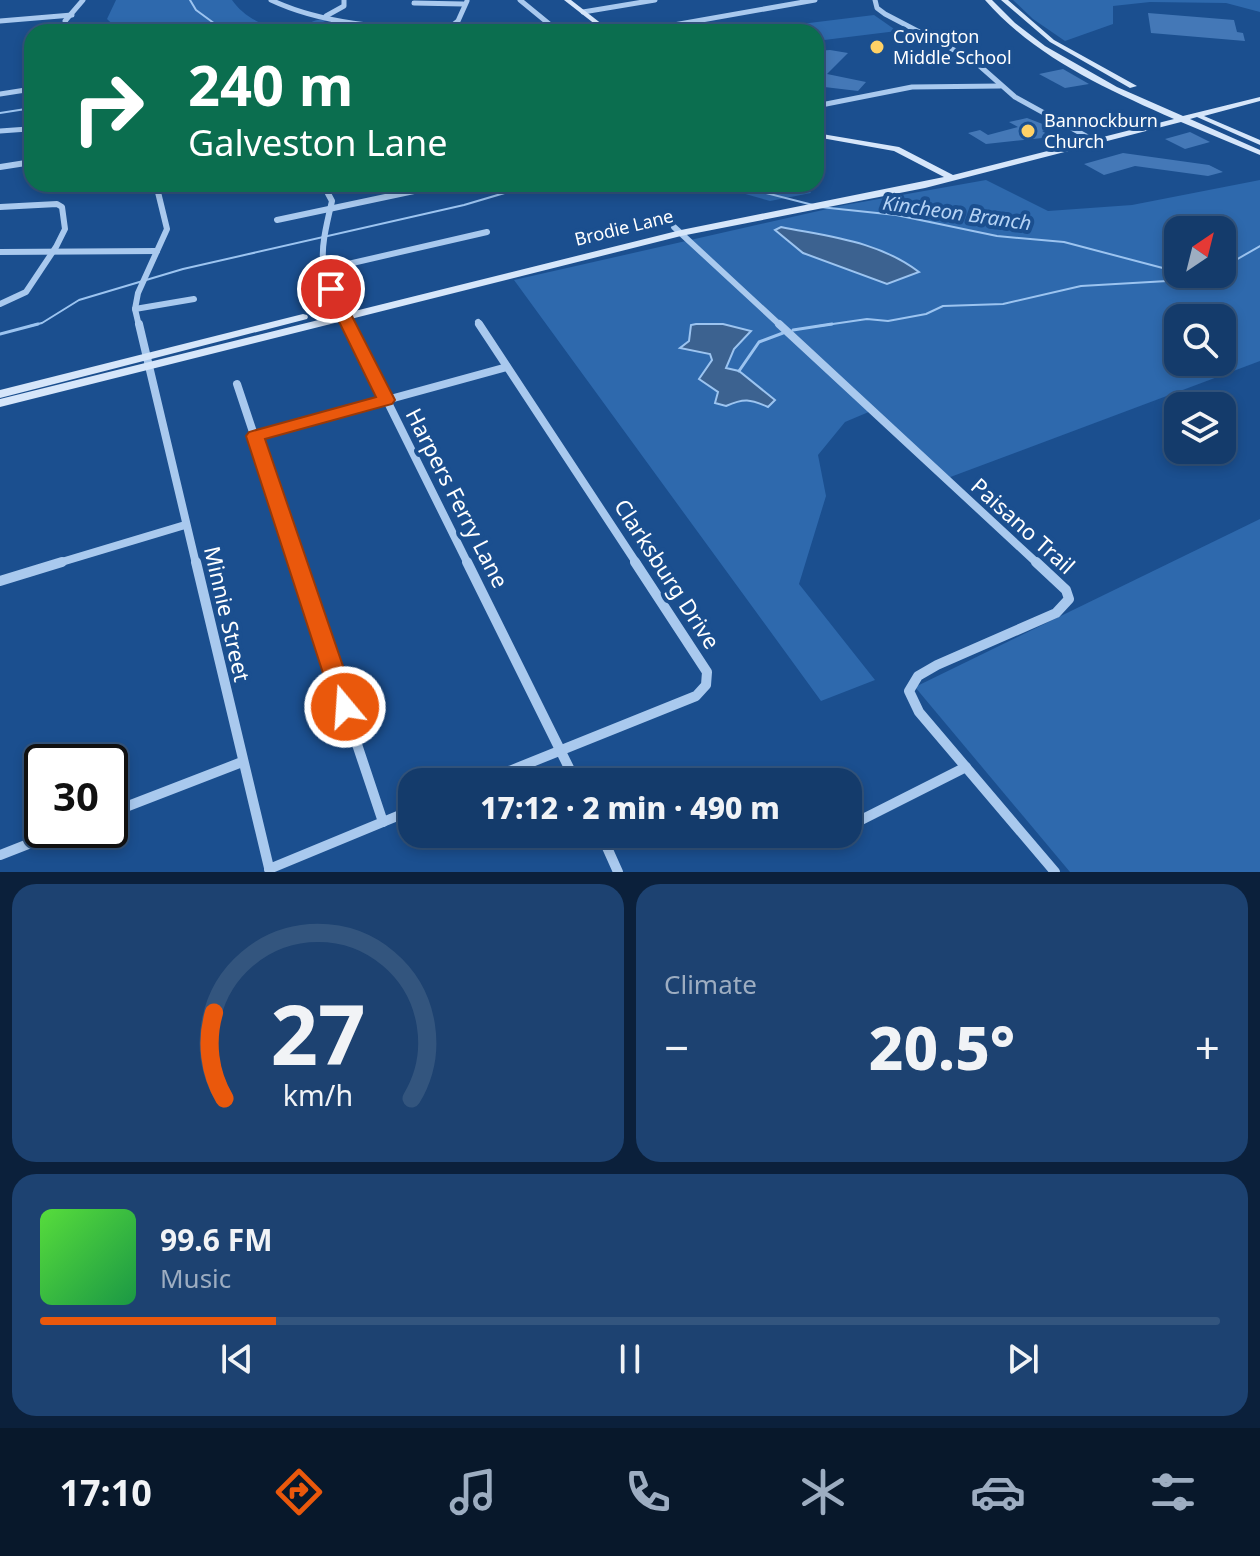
<!DOCTYPE html>
<html lang="en">
<head>
<meta charset="utf-8">
<style>
	body { margin:0; font-family:"Noto Sans",sans-serif; background:#1d4271; color:#f1f3f6; height:100vh; display:flex; flex-direction:column; font-size:30px; white-space:nowrap }
	* { box-sizing:border-box; margin:0 }
	p { font-size:26px; color:#9dadc1 }
	.icon { flex:none; width:44px; height:44px; fill:none; stroke:currentColor; stroke-width:2; stroke-linecap:round; stroke-linejoin:round }
	.map { position:relative; height:872px; overflow:hidden }
	.side { display:flex; flex-direction:column; gap:12px; padding:12px; background:#0b203b; flex:1 }
	.side>* { flex:none }
	.banner { position:absolute; left:24px; top:24px; width:800px; height:168px; border-radius:24px; box-shadow:0 4px 12px #0003,0 0 0 2px #33557e; background:#0b6e4f; color:#fff; overflow:hidden }
	.needle { width:52px; rotate:35deg }
	.fabs { position:absolute; left:1164px; top:216px; display:grid; gap:16px }
	.fabs a { display:grid; place-items:center; width:72px; height:72px; border-radius:16px; background:#143b6b; box-shadow:0 4px 12px #0003,0 0 0 2px #33557e; font-size:40px }
	.speed { position:absolute; left:24px; top:744px; display:flex; gap:16px; font-size:40px; font-weight:700; text-align:center }
	.speed>* { display:grid; place-content:center; width:104px; height:104px; border-radius:50%; background:#143b6b; box-shadow:0 4px 12px #0003,0 0 0 2px #33557e; line-height:1 }
	.speed .limit { border:4px solid #111; border-radius:12px; background:#fff; color:#111 }
	.pin { position:absolute; display:grid; place-items:center; width:68px; height:68px; color:#fff; margin:-34px; border:4px solid #fff; border-radius:50%; box-shadow:0 2px 8px #0007 }
	.me { position:absolute; width:88px; margin:-44px; rotate:342deg; stroke-linejoin:round; filter:drop-shadow(0 0 6px #0008) }
	.turn { display:flex; align-items:center; gap:28px; height:168px; padding:0 32px; font-size:36px }
	.turn .icon { width:104px; height:104px; stroke-width:2.5 }
	.turn b { display:block; font-size:56px; line-height:68px }
	.big { font-size:60px; font-weight:800; line-height:1.1 }
	.side .tile { flex:1; display:flex; flex-direction:column; justify-content:center; gap:12px; min-width:0; padding:0 28px; border-radius:24px; background:#1d4271 }
	.side .dial { align-items:center; gap:0 }
	.dial svg { height:208px; overflow:visible; fill:none; stroke:#33557e; stroke-width:7; stroke-linecap:round; text-anchor:middle }
	.dial text { fill:#f1f3f6; stroke:none }
	.song { display:flex; align-items:center; gap:24px }
	.cover { width:96px; height:96px; border-radius:12px; background:linear-gradient(135deg,hsl(110 70% 55%),hsl(140 70% 35%)) }
	.played { height:8px; border-radius:4px; background:linear-gradient(90deg,#ea580c 20%,#33557e 20%) }
	.keys { display:flex; justify-content:space-around; direction:ltr }
	.heat { display:flex; justify-content:space-between; align-items:center; font-size:44px; direction:ltr }
	.side .tiles { flex:1; display:grid; gap:12px; grid-template-columns:1fr 1fr }
	.tile:last-child { grid-column:span 2 }
	.trip { position:absolute; left:398px; top:768px; width:464px; height:80px; border-radius:24px; background:#143b6b; box-shadow:0 4px 12px #0003,0 0 0 2px #33557e; font-weight:800; line-height:80px; text-align:center }
	.tabs { display:flex; height:128px; justify-content:space-around; align-items:center; background:#08182b; color:#9dadc1 }
	.tabs .icon { width:56px; height:56px }
	.tabs .current { color:#ea580c }
	.tabs b { font-size:36px; color:#f1f3f6 }
	.map>svg:first-child { display:block }
	.green { fill:#2e69ad; fill-rule:evenodd }
	.water { fill:#3c6290; stroke:#9cc4f0; stroke-width:2 }
	.lines { fill:none; stroke-linecap:round; stroke-linejoin:round }
	.stream-far1 { stroke:#9cc4f0; stroke-width:2 }
	.stream { stroke:#9cc4f0; stroke-width:3 }
	.building { fill:#4478b7 }
	.street-far3 { stroke:#a9c9ee; stroke-width:5 }
	.street-far2 { stroke:#a9c9ee; stroke-width:6 }
	.street-far1 { stroke:#a9c9ee; stroke-width:8 }
	.street { stroke:#a9c9ee; stroke-width:10 }
	.secondary { fill:#d6e6fa; fill-rule:evenodd }
	.route { fill:#ea580c; stroke:#983908; stroke-width:2 }
	.poi-dot { fill:#ffd166; stroke:#1b4f8f; stroke-width:3 }
	.labels { text-anchor:middle; stroke-width:8; stroke-linejoin:round; paint-order:stroke }
	.far-poi-label { font-size:18px; fill:#fff; stroke:#1b4f8f; text-anchor:start }
	.far-street-label { font-size:18px; fill:#fff; stroke:#1b4f8f }
	.far-water-label { font-size:20px; font-style:italic; fill:#b5d3f5; stroke:#1b4f8f }
	.street-label { font-size:22px; fill:#fff; stroke:#1b4f8f }
</style>
</head>
<body>
<div class="map">
<svg width="1260" height="872" viewBox="0 0 1260 872">
	<rect width="100%" height="100%" fill="#1b4f8f"/>
	<g class="green">
		<path d="M116,0h116c13,19 40,32 64,28 12,-2 18,-11 31,-8l-20,10 10,2h-196l-14,-13z"/>
		<path d="M1013,0h247v12l-34,-9 -76,-1 -37,4v18l-48,17 -32,-22z"/>
		<path d="M874,15l23,16 -81,10v-9h-15l-8,-7z"/>
		<path d="M986,180l62,31 84,-6 128,-25v181l-315,118 -74,-68 -26,11 -27,33 8,41 -27,88 76,96 -54,21 -307,-421 331,-75zM1178,230h44v44h-44zM1178,318h44v44h-44z"/>
		<path d="M710,184h96l5,9 -41,8z"/>
		<path d="M1260,519v353h-190l-155,-185z"/>
	</g>
	<g class="water">
		<path d="M781,227c50,10 97,14 138,45l-32,12 -84,-31 -28,-23z"/>
		<path d="M696,324h27l28,7 -17,18 -8,19 13,3 36,29 -7,7c-18,-8 -24,-9 -42,-1l-11,-3 3,-11 -19,-13 13,-19 -2,-6 -30,-6 9,-7 2,-16z"/>
	</g>
	<g class="lines">
		<g class="stream-far1">
			<path d="M190,0l6,10 30,22"/>
			<path d="M0,113l32,-5"/>
			<path d="M731,184l82,21"/>
			<path d="M820,207l76,8 101,21 67,6 114,30"/>
			<path d="M1222,268l38,-22"/>
			<path d="M30,326l12,-3 37,-23 104,-31 281,-64 71,-21"/>
			<path d="M819,326l48,-7 21,2 38,-7 17,-8 60,-2 78,-18 121,-7 10,-5"/>
		</g>
		<g class="stream">
			<path d="M793,330l39,-6"/>
			<path d="M0,334l38,-10"/>
			<path d="M739,371l20,-29 24,-9"/>
		</g>
	</g>
	<g class="building">
		<path d="M1148,13l86,7 3,12 6,1 2,8 -94,-8z"/>
		<path d="M830,50l18,3 -21,21 39,8 -8,9 -42,-5v-35z"/>
		<path d="M1063,69l26,15 -24,4 -26,-14z"/>
		<path d="M1027,118l26,10 -11,3 10,6 -66,7 -18,-11 12,-3 8,5 30,-8 -9,-5z"/>
		<path d="M1190,132l20,10 -25,7 -20,-10z"/>
		<path d="M1123,153l86,12 14,7 -15,4 -73,-10 -31,9 -20,-11z"/>
	</g>
	<g class="lines">
		<g class="street-far3">
			<path d="M271,0c59,28 131,28 195,32"/>
			<path d="M520,0l39,32"/>
			<path d="M875,0l2,8 8,6 88,46 42,37 80,44"/>
			<path d="M414,3l49,1"/>
			<path d="M583,12l72,-12"/>
			<path d="M326,16l18,-10v-6"/>
			<path d="M0,21l72,-6"/>
			<path d="M449,28l9,-7 9,-20"/>
			<path d="M70,32l-5,-11 18,-21"/>
			<path d="M634,32l181,-32"/>
			<path d="M0,94l32,-5"/>
			<path d="M816,106l96,-19 88,-1"/>
			<path d="M0,131l28,-2 4,10"/>
		</g>
		<g class="street-far2">
			<path d="M0,167l32,-5"/>
			<path d="M323,184l9,17c-16,67 -12,65 18,125"/>
			<path d="M0,207l57,-3 5,3 3,22 -9,18 -30,45 -26,12"/>
			<path d="M277,220l170,-36"/>
			<path d="M674,227l107,99"/>
			<path d="M0,252l157,-1"/>
			<path d="M322,270l165,-38"/>
			<path d="M135,309l59,-10"/>
			<path d="M478,322l3,4"/>
			<path d="M139,326l-4,-17 3,-16 29,-64 -11,-45"/>
		</g>
		<g class="street-far1">
			<path d="M139,324l57,240"/>
			<path d="M349,324l119,240"/>
			<path d="M479,324l158,240"/>
			<path d="M779,324l259,240"/>
			<path d="M237,384l60,180"/>
			<path d="M255,436l252,-69"/>
			<path d="M55,564l130,-39"/>
		</g>
		<g class="street">
			<path d="M196,562l74,310"/>
			<path d="M296,562l87,260"/>
			<path d="M467,562l109,220"/>
			<path d="M1036,562l30,28 3,9 -13,14 -119,52 -19,11 -9,15 10,21 136,160"/>
			<path d="M0,581l62,-19"/>
			<path d="M482,782l214,-86 10,-11 1,-13 -72,-110"/>
			<path d="M110,813l132,-51"/>
			<path d="M861,820l105,-53"/>
			<path d="M601,834l17,38"/>
			<path d="M0,855l64,-25"/>
			<path d="M269,869l143,-59"/>
		</g>
		<g class="secondary">
			<path d="M564,0h7l41,32h-7z"/>
			<path d="M985,0h7l23,23 30,23 72,41 66,29 77,-19v4l-56,15 56,24v5l-63,-28 -7,2 70,31v5l-79,-33 -256,66 -244,48 -681,171v-8l681,-169 263,-53 -50,-26 -78,-14v-4l83,14 54,28 221,-56c-68,-30 -139,-62 -189,-119z"/>
			<path d="M1001,0h7l46,40 83,46 -7,2 -80,-46z"/>
			<path d="M303,314l4,1 1,2 -1,2 -307,79v-8z"/>
		</g>
	</g>
	<path class="route" d="M331,284l7,5 57,111 -3,4 -127,35 92,268 -3,7 -9,3 -8,-3 -3,-7 -88,-271 3,-4 127,-35 -53,-108z"/>
	<g class="poi-dot">
		<circle cx="877" cy="47" r="8"/>
		<circle cx="1028" cy="131" r="8"/>
	</g>
	<g class="labels">
		<g class="far-poi-label">
			<text x="893" y="43">Covington<tspan x="893" dy="21">Middle School</tspan></text>
			<text x="1044" y="127">Bannockburn<tspan x="1044" dy="21">Church</tspan></text>
		</g>
		<g class="far-street-label">
			<text transform="translate(624 228) rotate(-14)" y="6">Brodie Lane</text>
		</g>
		<g class="far-water-label">
			<text transform="translate(957 213) rotate(8)" y="7">Kincheon Branch</text>
		</g>
		<g class="street-label">
			<text transform="translate(457 498) rotate(63)" y="8">Harpers Ferry Lane</text>
			<text transform="translate(1023 526) rotate(42)" y="8">Paisano Trail</text>
			<text transform="translate(667 574) rotate(57)" y="8">Clarksburg Drive</text>
			<text transform="translate(227 614) rotate(77)" y="8">Minnie Street</text>
		</g>
	</g>
</svg>
<div class="fabs">
<a><svg class="needle" viewBox="-14 -14 28 28"><path d="M0-13l5 13h-10z" fill="#e53935"/><path d="M0 13l5-13h-10z" fill="#9dadc1"/></svg></a>
<a><svg class="icon" aria-label="search" viewBox="0 0 24 24"><circle cx="10" cy="10" r="6"/><path d="M15 15l6 6"/></svg></a>
<a><svg class="icon" aria-label="layers" viewBox="0 0 24 24"><path d="M12 4l9 5-9 5-9-5zM3 14l9 5 9-5"/></svg></a>
</div>
<div class="speed"><div class="limit">30</div></div>
<div class="pin" style="left:331px;top:289px;background:#d93025"><svg class="icon" aria-label="arrive" viewBox="0 0 24 24"><path d="M6 21V4h12l-3 4 3 4H6"/></svg></div>
<svg class="me" style="left:345px;top:707px" viewBox="-20 -20 40 40"><circle r="17" fill="#ea580c" stroke="#fff" stroke-width="3"/><path d="M0-11L8 9 0 5-8 9z" fill="#fff"/></svg>
<div class="trip">17:12 · 2 min · 490 m</div>
<div class="banner">
<div class="turn"><svg class="icon" aria-label="right" viewBox="0 0 24 24"><path d="M7 20v-9h11M14 6l5 5-5 5"/></svg><div><b>240 m</b>Galveston Lane</div></div>
</div>
</div>
<section class="side">
<div class="tiles">
<div class="tile dial"><svg viewBox="0 0 100 80">
<path d="M14 69A42 42 0 1 1 86 69"/>
<path d="M14 69A42 42 0 0 1 10 36" stroke="#ea580c"/>
<text x="50" y="56" font-size="32" font-weight="700">27</text>
<text x="50" y="72" font-size="11">km/h</text>
</svg></div>
<div class="tile"><p>Climate</p>
<div class="heat"><a>−</a><b class="big">20.5°</b><a>+</a></div>
</div>
<div class="tile">
<div class="song"><i class="cover"></i><div><b>99.6 FM</b><p>Music</p></div></div>
<div class="played"></div>
<div class="keys"><svg class="icon" aria-label="previous" viewBox="0 0 24 24"><path d="M18 5L8 12l10 7zM5 5v14"/></svg><svg class="icon" aria-label="pause" viewBox="0 0 24 24"><path d="M8 5v14M16 5v14"/></svg><svg class="icon" aria-label="next" viewBox="0 0 24 24"><path d="M6 5l10 7-10 7zM19 5v14"/></svg></div>
</div>
</div>
</section>
<nav class="tabs">
<b>17:10</b>
<svg class="icon current" aria-label="directions" viewBox="0 0 24 24"><path d="M12 3l9 9-9 9-9-9zM9 14v-3h6M13 9l2 2-2 2"/></svg>
<svg class="icon" aria-label="music" viewBox="0 0 24 24"><path d="M9 18V5l10-2v13"/><circle cx="6" cy="18" r="3"/><circle cx="16" cy="16" r="3"/></svg>
<svg class="icon" aria-label="phone" viewBox="0 0 24 24"><path d="M5 4h4l2 5-3 2q2 4 5 5l2-3 5 2v4C11 20 4 13 5 4z"/></svg>
<svg class="icon" aria-label="climate" viewBox="0 0 24 24"><path d="M12 3v18M4 7l16 10M4 17L20 7"/></svg>
<svg class="icon" aria-label="car" viewBox="0 0 24 24"><path d="M5 17H2v-5l4-1 3-4h7l3 4 3 1v5h-3M9 17h6M6 11h13"/><circle cx="7" cy="17" r="2"/><circle cx="17" cy="17" r="2"/></svg>
<svg class="icon" aria-label="filters" viewBox="0 0 24 24"><path d="M4 7h16M4 17h16"/><circle cx="9" cy="7" r="2"/><circle cx="15" cy="17" r="2"/></svg>
</nav>
</body>
</html>
